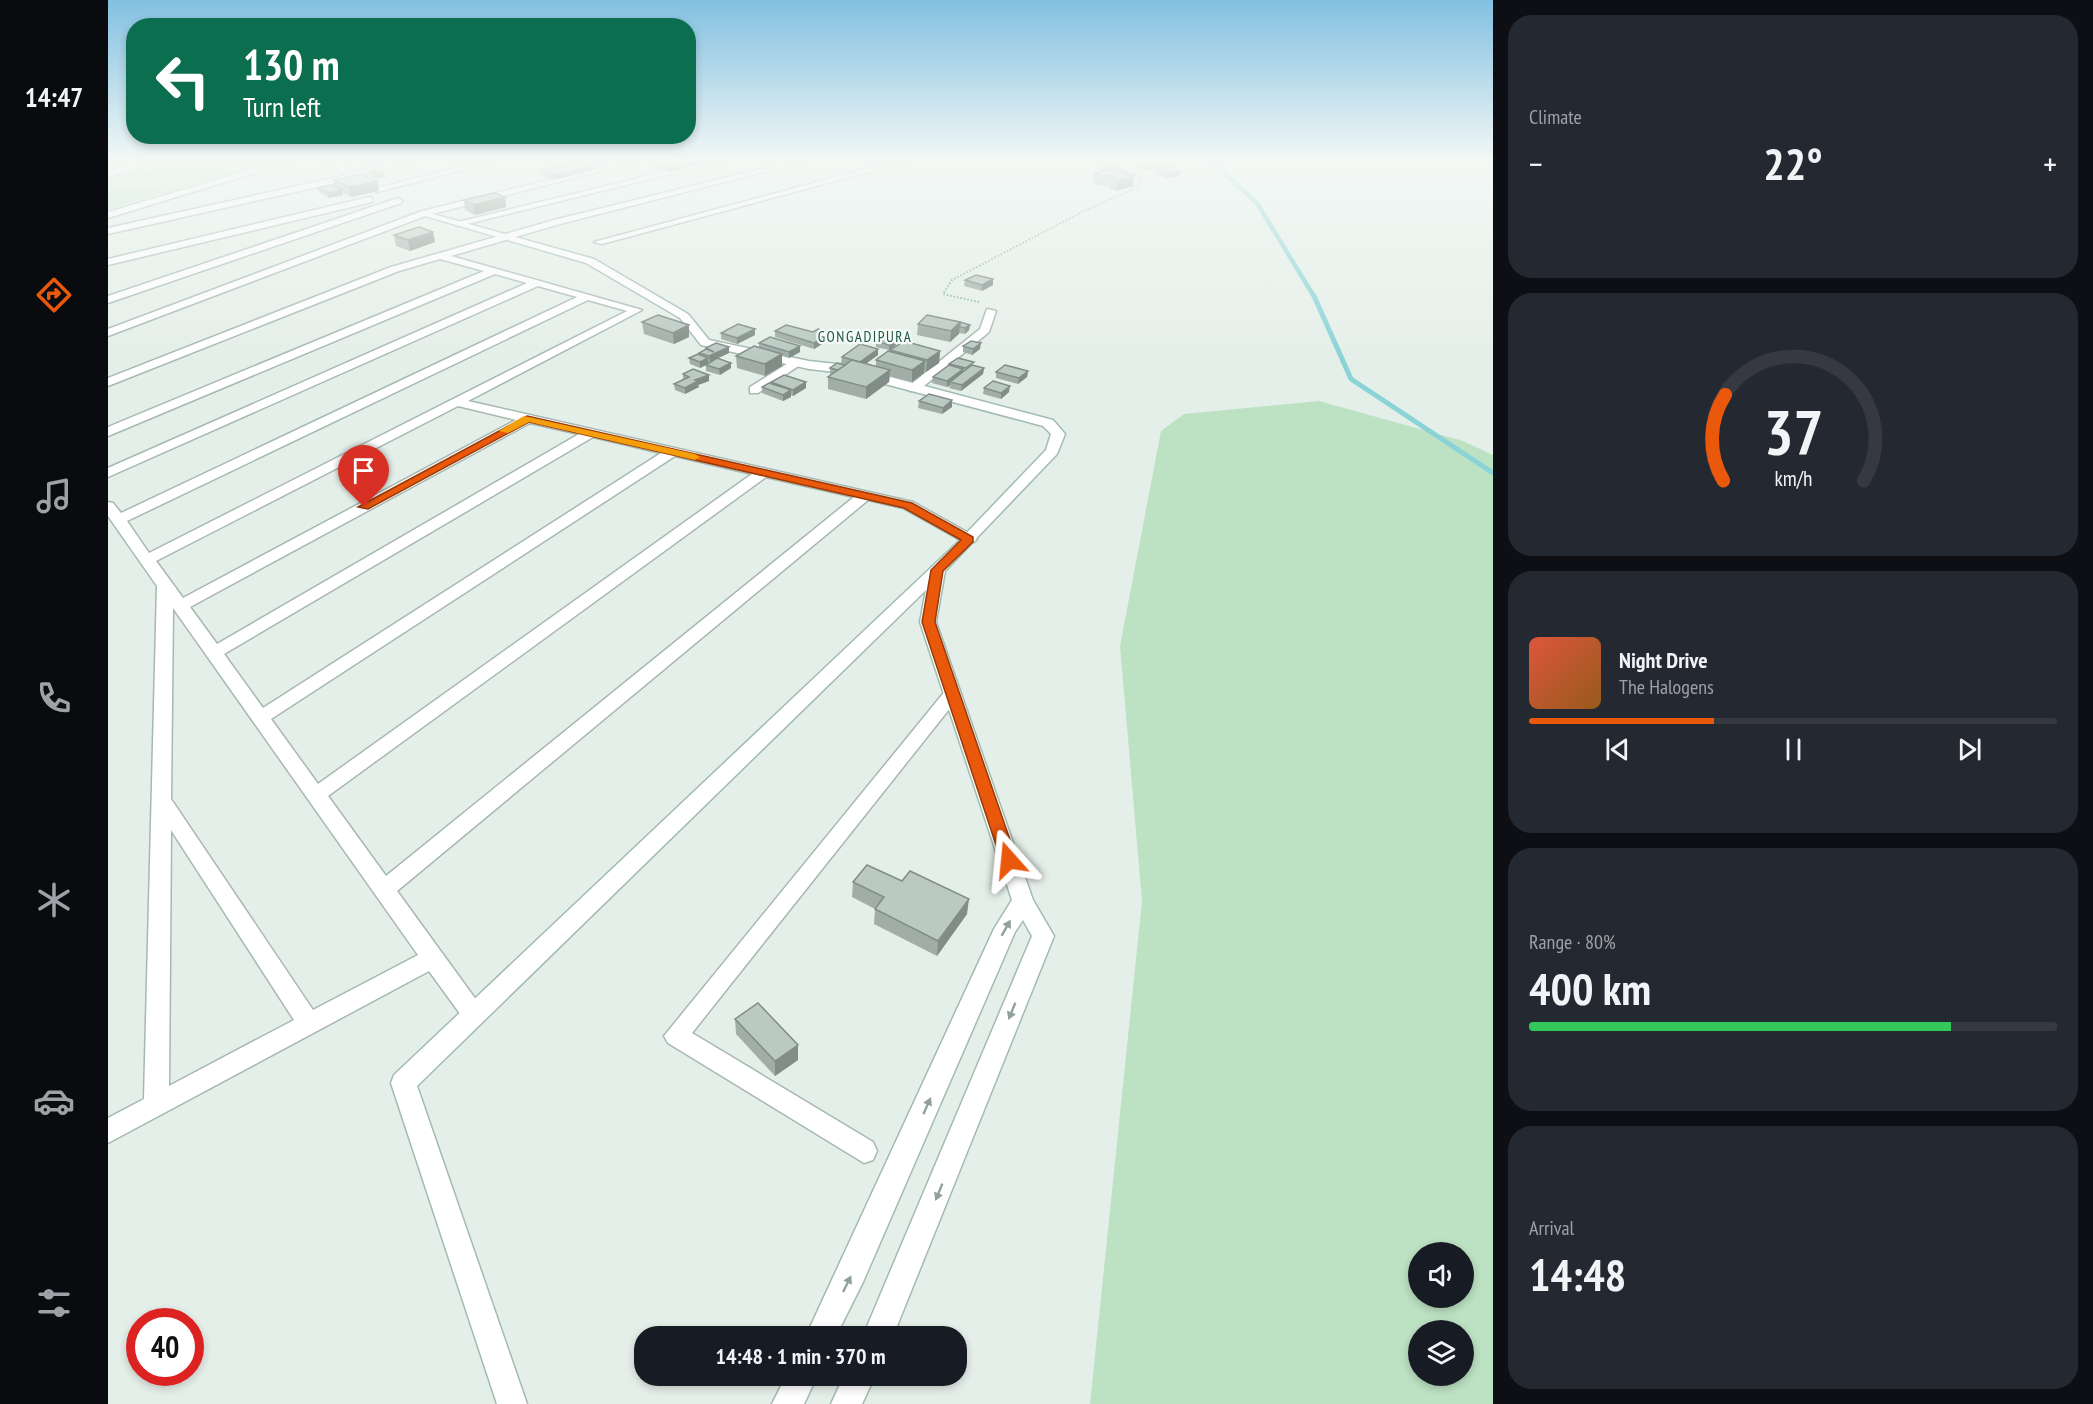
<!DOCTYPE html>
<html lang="en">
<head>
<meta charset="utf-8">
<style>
	body { margin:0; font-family:"PT Sans Narrow",sans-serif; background:#242831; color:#f1f3f6; height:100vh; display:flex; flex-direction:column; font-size:22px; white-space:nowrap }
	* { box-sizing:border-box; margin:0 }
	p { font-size:20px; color:#9ea1a6 }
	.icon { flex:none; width:33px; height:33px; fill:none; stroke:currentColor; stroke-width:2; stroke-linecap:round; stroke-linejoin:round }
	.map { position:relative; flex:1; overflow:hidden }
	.drawer { display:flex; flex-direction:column; gap:15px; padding:15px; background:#0d0f14; width:600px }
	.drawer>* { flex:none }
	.guide { position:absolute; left:18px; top:18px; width:570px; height:126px; border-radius:24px; box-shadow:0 3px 9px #0003; background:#0b6e4f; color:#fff; overflow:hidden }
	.controls { position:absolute; left:1300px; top:1242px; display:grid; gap:12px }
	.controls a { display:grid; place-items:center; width:66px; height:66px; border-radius:50%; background:#171b24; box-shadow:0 3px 9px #0003; font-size:30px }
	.speed { position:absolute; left:18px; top:1308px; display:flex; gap:12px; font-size:30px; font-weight:700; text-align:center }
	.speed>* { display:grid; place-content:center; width:78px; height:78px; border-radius:50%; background:#171b24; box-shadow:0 3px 9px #0003; line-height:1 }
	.speed .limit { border:9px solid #d22; background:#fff; color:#111 }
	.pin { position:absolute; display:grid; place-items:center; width:51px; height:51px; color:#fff; margin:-62px -26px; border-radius:50% 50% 50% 0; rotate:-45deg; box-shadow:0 0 6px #0007 }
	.pin .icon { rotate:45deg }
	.me { position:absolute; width:66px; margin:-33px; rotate:342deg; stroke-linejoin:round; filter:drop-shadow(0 0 4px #0008) }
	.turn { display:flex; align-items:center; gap:21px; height:126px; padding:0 18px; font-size:27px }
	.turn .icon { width:78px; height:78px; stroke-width:2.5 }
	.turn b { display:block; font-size:42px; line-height:51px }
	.big { font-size:45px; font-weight:700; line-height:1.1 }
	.drawer .tile { flex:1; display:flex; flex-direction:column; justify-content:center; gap:9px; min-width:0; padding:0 21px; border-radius:24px; background:#242831 }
	.drawer .dial { align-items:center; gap:0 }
	.dial svg { height:156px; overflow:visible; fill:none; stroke:#363941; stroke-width:7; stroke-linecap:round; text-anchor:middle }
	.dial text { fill:#f1f3f6; stroke:none }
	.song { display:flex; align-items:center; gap:18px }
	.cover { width:72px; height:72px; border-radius:9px; background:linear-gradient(135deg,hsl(10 70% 55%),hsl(30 70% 35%)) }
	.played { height:6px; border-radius:3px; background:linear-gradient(90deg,#ea580c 35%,#363941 35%) }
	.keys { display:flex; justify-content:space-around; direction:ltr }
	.heat { display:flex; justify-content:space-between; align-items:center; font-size:33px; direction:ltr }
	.charge { height:9px; border-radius:4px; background:linear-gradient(90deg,#34c759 80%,#363941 0) }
	.trip { position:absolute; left:526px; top:1326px; width:333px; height:60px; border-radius:24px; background:#171b24; box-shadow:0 3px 9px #0003; font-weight:700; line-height:60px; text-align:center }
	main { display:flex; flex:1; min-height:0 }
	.tabs { display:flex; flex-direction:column; width:108px; justify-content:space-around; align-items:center; background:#090b0e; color:#9ea1a6 }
	.tabs .icon { width:42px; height:42px }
	.tabs .selected { color:#ea580c }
	.tabs b { font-size:27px; color:#f1f3f6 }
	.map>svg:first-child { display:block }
	.green { fill:#bde1c3; fill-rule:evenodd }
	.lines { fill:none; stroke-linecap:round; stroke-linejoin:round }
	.stream-far1 { stroke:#8ad3d6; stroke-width:4.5 }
	.stream { stroke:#8ad3d6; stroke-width:5 }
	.street-casing { stroke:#a7b8b0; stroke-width:3 }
	.secondary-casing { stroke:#a2bbb0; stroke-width:3 }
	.path { stroke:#83b4a0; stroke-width:2; stroke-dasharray:1.5 2; stroke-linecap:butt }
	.street { fill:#fff; fill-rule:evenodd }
	.secondary { fill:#fff; fill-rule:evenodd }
	.wall { fill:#a0aea7 }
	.shaded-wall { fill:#828d88 }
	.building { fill:#bacac2; stroke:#828d88; stroke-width:1.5 }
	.oneway { fill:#90a09a }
	.route { fill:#ea580c; stroke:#983908; stroke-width:1.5 }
	.slow { fill:#f59e0b }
	.labels { text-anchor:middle; stroke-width:4.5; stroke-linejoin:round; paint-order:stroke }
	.far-neighbourhood-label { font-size:15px; letter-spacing:1.5px; fill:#1c5642; stroke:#f6fbf8 }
</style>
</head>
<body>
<main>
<nav class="tabs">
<b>14:47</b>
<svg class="icon selected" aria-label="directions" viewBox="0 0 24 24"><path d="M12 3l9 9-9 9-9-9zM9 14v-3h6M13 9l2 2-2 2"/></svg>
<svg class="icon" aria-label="music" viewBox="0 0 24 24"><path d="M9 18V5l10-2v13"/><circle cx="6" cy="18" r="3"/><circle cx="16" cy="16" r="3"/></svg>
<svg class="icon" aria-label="phone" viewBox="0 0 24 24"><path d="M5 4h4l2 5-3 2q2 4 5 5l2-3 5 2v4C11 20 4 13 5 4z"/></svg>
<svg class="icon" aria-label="climate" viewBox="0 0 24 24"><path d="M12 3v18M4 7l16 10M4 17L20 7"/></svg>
<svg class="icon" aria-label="car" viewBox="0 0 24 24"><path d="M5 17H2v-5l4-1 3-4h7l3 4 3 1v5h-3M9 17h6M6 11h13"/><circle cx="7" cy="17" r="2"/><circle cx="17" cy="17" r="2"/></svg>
<svg class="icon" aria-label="filters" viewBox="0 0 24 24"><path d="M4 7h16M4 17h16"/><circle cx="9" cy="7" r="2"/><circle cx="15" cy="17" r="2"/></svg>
</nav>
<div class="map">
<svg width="1385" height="1404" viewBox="0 0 1385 1404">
	<rect width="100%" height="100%" fill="#e5efe9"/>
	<g class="green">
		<path d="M67,160h104l-171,49v-31z"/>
		<path d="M1211,401l144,40 30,14v949h-403l52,-503 -22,-255 41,-215 23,-17zM1311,1252h45v46h-45zM1311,1330h45v46h-45z"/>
	</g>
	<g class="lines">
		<path class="stream-far1" d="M1102,160l47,43 58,95"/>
		<path class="stream" d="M1206,296l37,83 142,94"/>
		<defs>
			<g id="street">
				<path d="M176,160h13l-189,58v-6z"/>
				<path d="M215,160h10l21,12 50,-12h14l-58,16 3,3 -4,3 -6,-3 -245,55v-6l239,-53z"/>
				<path d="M380,160l10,1 -121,31 -4,-3z"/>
				<path d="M523,160h14l-217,55 -320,121v-7l314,-118z"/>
				<path d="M605,160h15l-269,66 -5,-3z"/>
				<path d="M689,160h14l-251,64 -109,32 191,54 -174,91 445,101 61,34 3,3 -3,3h-10l-61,-34 -35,-8 -471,391 85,117 4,7 -4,7 -8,3 -8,-3 -37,-51 -321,172v-25l36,-19 13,-513 -49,-70v-14l5,1 8,10 456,-216 -39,-11 -430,191v-9l419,-185 -32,-9 -387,162v-9l376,-156 -44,-12 -41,12 -291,115v-8l283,-111 163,-47zM480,300l39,11 -478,242 -22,-32zM350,406l58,14 -333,178 -27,-37zM422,423l49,11 -362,210 -27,-37zM485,437l68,16 -398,255 -39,-54zM567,456l77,18 -434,310 -47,-65zM658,477l88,20 -468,379 -58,-80zM65,608l245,347 -105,55 -142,-211zM63,830l123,190 -125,66z"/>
				<path d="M791,160h14l-311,84 -8,-2z"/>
				<path d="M261,197l3,1v4l-264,63v-6z"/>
				<path d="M290,198l4,3 -1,2 -293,100v-7z"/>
				<path d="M879,309l9,2 -7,21 -71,59h-8v-6l70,-56z"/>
				<path d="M685,360l10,3 -45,30h-8v-6z"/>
				<path d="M844,688l6,2 3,4 -3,4 -266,335 181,109 4,9 -4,9 -9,3 -196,-120 -4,-7 282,-346z"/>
			</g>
			<g id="secondary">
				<path d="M42,160h13l-55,17v-6z"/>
				<path d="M314,211l172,48 94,55 21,26 100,21 36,4 208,55 12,14 -8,20 -112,117 -9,51 97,278 21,36 -161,400h-30l169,-400 -9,-16 -8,12 -152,350 -27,54h-30l188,-407 18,-29 -92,-278 6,-32 -509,496 110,318h-30l-106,-321 3,-8 562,-531 90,-94 5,-16 -8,-8 -199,-53 -35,-4 -108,-24 -21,-27 -94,-55 -164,-48z"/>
				<path d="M678,1376h31l-13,28h-32z"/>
				<path d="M736,1376h31l-13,28h-31z"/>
			</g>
		</defs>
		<use href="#street" class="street-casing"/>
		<use href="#secondary" class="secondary-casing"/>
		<path class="path" d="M871,302l-36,-8 9,-14 132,-69 56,-25 -1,-9 -41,-17"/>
		<use href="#street" class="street"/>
		<use href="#secondary" class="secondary"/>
	</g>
	<g class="wall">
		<path d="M542,160h52v3l-17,5 -3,-2 1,3 -15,3 -18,-7z"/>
		<path d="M1030,163l22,4 20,9 -14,2 -12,-5 1,-4 -11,1 -6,-3z"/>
		<path d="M484,166l1,4 -40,10 -12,-5 -1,-5z"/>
		<path d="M991,169l28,5 6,12 -17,5 -7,-3v-2l-16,-2 1,-10 5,-1z"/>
		<path d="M261,171l16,6 -9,2 -6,-3z"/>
		<path d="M226,180l43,1 2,10 -28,6 -9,-5 1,3 -14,3 -10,-6 -1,-4 17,-1z"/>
		<path d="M397,197l1,10 -31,8 -10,-5 -1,-10z"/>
		<path d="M325,232l2,10 -25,9 -14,-5 -2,-11z"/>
		<path d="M857,280l28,5 -11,6 -18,-5z"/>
		<path d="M534,322l47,15 -15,7 -30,-10z"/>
		<path d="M810,324l52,1 -1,5 -4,4 -6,-1 -9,9 -33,-7z"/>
		<path d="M667,331l57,7 -18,11 -39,-12z"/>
		<path d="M613,333l34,2 -18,9 -16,-5z"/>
		<path d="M789,340l-1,5 -7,5 -13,-3v-6z"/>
		<path d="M651,343l41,9 -11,6 -7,-2v10l-17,10 -28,-8 -1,-12 23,-9z"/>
		<path d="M855,346l17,3 -8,6 -9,-3z"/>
		<path d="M621,347v6l-12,5 14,5v5l-11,7 -14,-4v-6l-6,3 -10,-4 -1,-6 10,-3v-2l7,-4v-1z"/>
		<path d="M782,350l50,1 -1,12 -13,9 -2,-1v2l-12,9 -22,-6 -1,6 -23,17 -38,-10v-12l4,-3h-2v-6l16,-4 -5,-1 1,-6 36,-2 -13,9 11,2v-6l14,-8z"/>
		<path d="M841,364l25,1 10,3 -1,6 -22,17 -12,-3 1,-3 -3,2 -15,-4 1,-6 16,-12z"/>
		<path d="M920,371l-1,6 -9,7 -22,-6v-6z"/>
		<path d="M575,374l26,7 -11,4 1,2 -14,7 -10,-4 -1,-6 9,-5z"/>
		<path d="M663,382h35v6l-13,8 -2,-1v2l-8,4 -21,-8v-6l9,-3z"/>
		<path d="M876,388l25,4 -8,7 -18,-5z"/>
		<path d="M811,401l33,6 -10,7 -24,-6z"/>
		<path d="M745,882l114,32 -30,42 -63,-32 1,-15 -23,-12z"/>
		<path d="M627,1019l63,41 -23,16 -39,-42z"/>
	</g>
	<g class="shaded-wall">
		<path d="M577,160h17v3l-17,5z"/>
		<path d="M574,164l1,5 -15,3v-5z"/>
		<path d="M1053,164l-1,4 -16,2 1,-4z"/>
		<path d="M484,166l1,4 -40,10v-5z"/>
		<path d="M1073,172l-1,4 -14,2 1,-4z"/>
		<path d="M276,173l1,4 -9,2 -1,-5z"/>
		<path d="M1026,176l-1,10 -17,5 2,-10z"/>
		<path d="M269,181l2,10 -28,6 -2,-10z"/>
		<path d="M234,190l1,5 -14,3 -1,-5z"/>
		<path d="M397,197l1,10 -31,8 -1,-10z"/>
		<path d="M325,232l2,10 -25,9 -2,-11z"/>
		<path d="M885,279v6l-11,6v-6z"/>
		<path d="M852,322l-1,12 -9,8 1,-11z"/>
		<path d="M581,325v12l-15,7 -1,-11z"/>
		<path d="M862,325l-1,5 -4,4v-6z"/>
		<path d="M647,329v6l-18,9v-6z"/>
		<path d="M724,333v5l-18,11v-6z"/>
		<path d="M789,340l-1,5 -7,5v-5z"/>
		<path d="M873,343l-1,6 -8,6 1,-6z"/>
		<path d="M692,346v6l-11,6v-6z"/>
		<path d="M621,347v6l-19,9 -1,-6z"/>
		<path d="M770,349v6l-18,13v-6z"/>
		<path d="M832,351l-1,12 -13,9 1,-12z"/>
		<path d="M674,354v12l-17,10v-12z"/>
		<path d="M600,358v6l-8,4v-6z"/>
		<path d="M817,361l-1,12 -12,9v-12z"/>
		<path d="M623,363v5l-11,7 -1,-6z"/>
		<path d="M876,368l-1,6 -22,17 1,-6z"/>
		<path d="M855,369v6l-13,7v3l-3,2v-6z"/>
		<path d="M782,370l-1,12 -23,17v-12z"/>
		<path d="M920,371l-1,6 -9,7 1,-6z"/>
		<path d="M601,375v6l-11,4 1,2 -14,7v-6l10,-8z"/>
		<path d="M698,382v6l-13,8v-6z"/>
		<path d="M902,386l-1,6 -8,7v-6z"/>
		<path d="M683,390v7l-8,4v-6z"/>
		<path d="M844,400v7l-10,7 1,-6z"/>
		<path d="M861,899l-2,15 -30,42 1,-15z"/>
		<path d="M690,1045v15l-23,16v-15z"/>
	</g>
	<g class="building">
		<path d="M542,160h22l10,4 -14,3z"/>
		<path d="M473,161l11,5 -39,9 -13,-5z"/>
		<path d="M1046,161l7,3 -16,2 -7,-3z"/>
		<path d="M1060,165l13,7 -14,2 -12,-6z"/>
		<path d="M1003,166l16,6 -4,1 -12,-4 -6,2 -6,-2z"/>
		<path d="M1003,169l23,7 -16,5 -8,-2 6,-2 -22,-3z"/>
		<path d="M269,170l7,3 -9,1 -6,-3z"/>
		<path d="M253,174l16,7 -28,6 -15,-7z"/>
		<path d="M224,185l10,5 -14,3 -10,-5z"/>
		<path d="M387,193l10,4 -31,8 -10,-5z"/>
		<path d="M311,227l14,5 -25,8 -14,-5z"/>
		<path d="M868,275l17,4 -11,6 -17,-5z"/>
		<path d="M550,315l31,10 -16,8 -31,-11z"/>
		<path d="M819,315l33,7 -9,9 -33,-7z"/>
		<path d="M852,322l10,3 -5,3 -5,-1z"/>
		<path d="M630,324l17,5 -18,9 -16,-5z"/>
		<path d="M678,325l27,7 5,-3 14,4 -18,10 -39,-12z"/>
		<path d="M776,336l13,4 -8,5 -13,-4z"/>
		<path d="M662,337l30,9 -11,6 -30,-9z"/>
		<path d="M796,341l36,10 -13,9 -37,-10z"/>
		<path d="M863,341l10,2 -8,6 -10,-3z"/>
		<path d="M608,343l13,4 -20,9 -10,-3 7,-4 8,3 -8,-4z"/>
		<path d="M752,344l18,5 -18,13 -18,-5z"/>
		<path d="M646,346l28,8 -17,10 -29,-8z"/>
		<path d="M780,351l37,10 -13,9 -36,-10z"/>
		<path d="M590,354l10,4 -8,4 -11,-4z"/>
		<path d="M609,358l14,5 -12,6 -13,-4z"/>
		<path d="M850,358l16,4 -8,6 -17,-4z"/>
		<path d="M744,360l38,10 -24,17 -38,-10z"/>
		<path d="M729,363l8,2 -7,5 -8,-2z"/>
		<path d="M841,365l14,4 -16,12 -14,-4z"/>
		<path d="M864,365l12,3 -22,17 -12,-3z"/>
		<path d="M897,365l23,6 -9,7 -23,-6z"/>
		<path d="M585,369l16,6 -14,5 3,1 -13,7 -11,-4 15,-7 -6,-3z"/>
		<path d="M676,375l22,7 -13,8 -22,-8z"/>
		<path d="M885,381l17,5 -9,7 -17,-5z"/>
		<path d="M661,383l22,7 -8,5 -21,-8z"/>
		<path d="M821,394l23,6 -9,8 -24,-7z"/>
		<path d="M759,865l35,16 8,-10 59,28 -31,42 -63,-32 9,-12 -31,-15z"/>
		<path d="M650,1003l40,42 -23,16 -40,-42z"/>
	</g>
	<defs><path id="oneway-solid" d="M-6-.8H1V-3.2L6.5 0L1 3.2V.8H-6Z" transform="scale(1.5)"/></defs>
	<g class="oneway">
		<use href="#oneway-solid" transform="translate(898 928) rotate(-61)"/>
		<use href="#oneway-solid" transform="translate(904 1011) rotate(112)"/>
		<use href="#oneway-solid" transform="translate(819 1106) rotate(-66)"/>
		<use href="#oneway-solid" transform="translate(831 1192) rotate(112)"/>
		<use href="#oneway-solid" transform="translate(739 1284) rotate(-64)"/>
	</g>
	<linearGradient id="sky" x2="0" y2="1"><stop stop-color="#82c0e1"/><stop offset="0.45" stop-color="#f3f8f5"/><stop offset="1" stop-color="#f3f8f5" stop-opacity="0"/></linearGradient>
	<rect width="1385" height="357" fill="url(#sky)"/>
	<path class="route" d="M419,416l385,87 61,34v5l-30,29 -8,51 82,238 -3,4 -5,1 -8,-5 -79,-238 9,-52 30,-30 -57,-32 -375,-86 -161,87 -10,-2z"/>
	<path class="slow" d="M416,416l171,38 5,3 -5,3 -166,-38 -21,11 -9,-2z"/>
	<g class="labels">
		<g class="far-neighbourhood-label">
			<text x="757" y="342">GONGADIPURA</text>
		</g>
	</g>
</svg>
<div class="controls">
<a><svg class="icon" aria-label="sound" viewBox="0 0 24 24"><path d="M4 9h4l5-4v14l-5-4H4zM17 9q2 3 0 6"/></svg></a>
<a><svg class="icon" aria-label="layers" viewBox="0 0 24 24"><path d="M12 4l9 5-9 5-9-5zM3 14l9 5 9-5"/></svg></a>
</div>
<div class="speed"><div class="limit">40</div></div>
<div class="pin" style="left:256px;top:507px;background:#d93025"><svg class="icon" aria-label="arrive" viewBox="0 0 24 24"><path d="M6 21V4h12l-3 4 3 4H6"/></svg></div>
<svg class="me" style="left:901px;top:860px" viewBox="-20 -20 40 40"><path d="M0-17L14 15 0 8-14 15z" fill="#ea580c" stroke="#fff" stroke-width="4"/></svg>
<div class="trip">14:48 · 1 min · 370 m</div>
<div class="guide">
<div class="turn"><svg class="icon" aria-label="left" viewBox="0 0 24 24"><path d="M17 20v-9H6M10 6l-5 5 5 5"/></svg><div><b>130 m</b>Turn left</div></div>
</div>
</div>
<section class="drawer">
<div class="tile"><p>Climate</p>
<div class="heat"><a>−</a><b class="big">22°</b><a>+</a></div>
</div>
<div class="tile dial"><svg viewBox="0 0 100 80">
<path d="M14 69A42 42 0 1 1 86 69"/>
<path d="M14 69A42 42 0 0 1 15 25" stroke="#ea580c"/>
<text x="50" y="56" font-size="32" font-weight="700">37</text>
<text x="50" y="72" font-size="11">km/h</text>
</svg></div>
<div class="tile">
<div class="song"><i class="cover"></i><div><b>Night Drive</b><p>The Halogens</p></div></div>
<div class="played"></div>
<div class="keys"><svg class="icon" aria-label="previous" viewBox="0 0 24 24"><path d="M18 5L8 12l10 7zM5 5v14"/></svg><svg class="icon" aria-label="pause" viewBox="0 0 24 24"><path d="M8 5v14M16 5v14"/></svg><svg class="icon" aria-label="next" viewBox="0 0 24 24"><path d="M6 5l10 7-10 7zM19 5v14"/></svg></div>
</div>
<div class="tile"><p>Range · 80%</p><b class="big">400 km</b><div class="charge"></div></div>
<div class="tile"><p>Arrival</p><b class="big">14:48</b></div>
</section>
</main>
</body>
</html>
